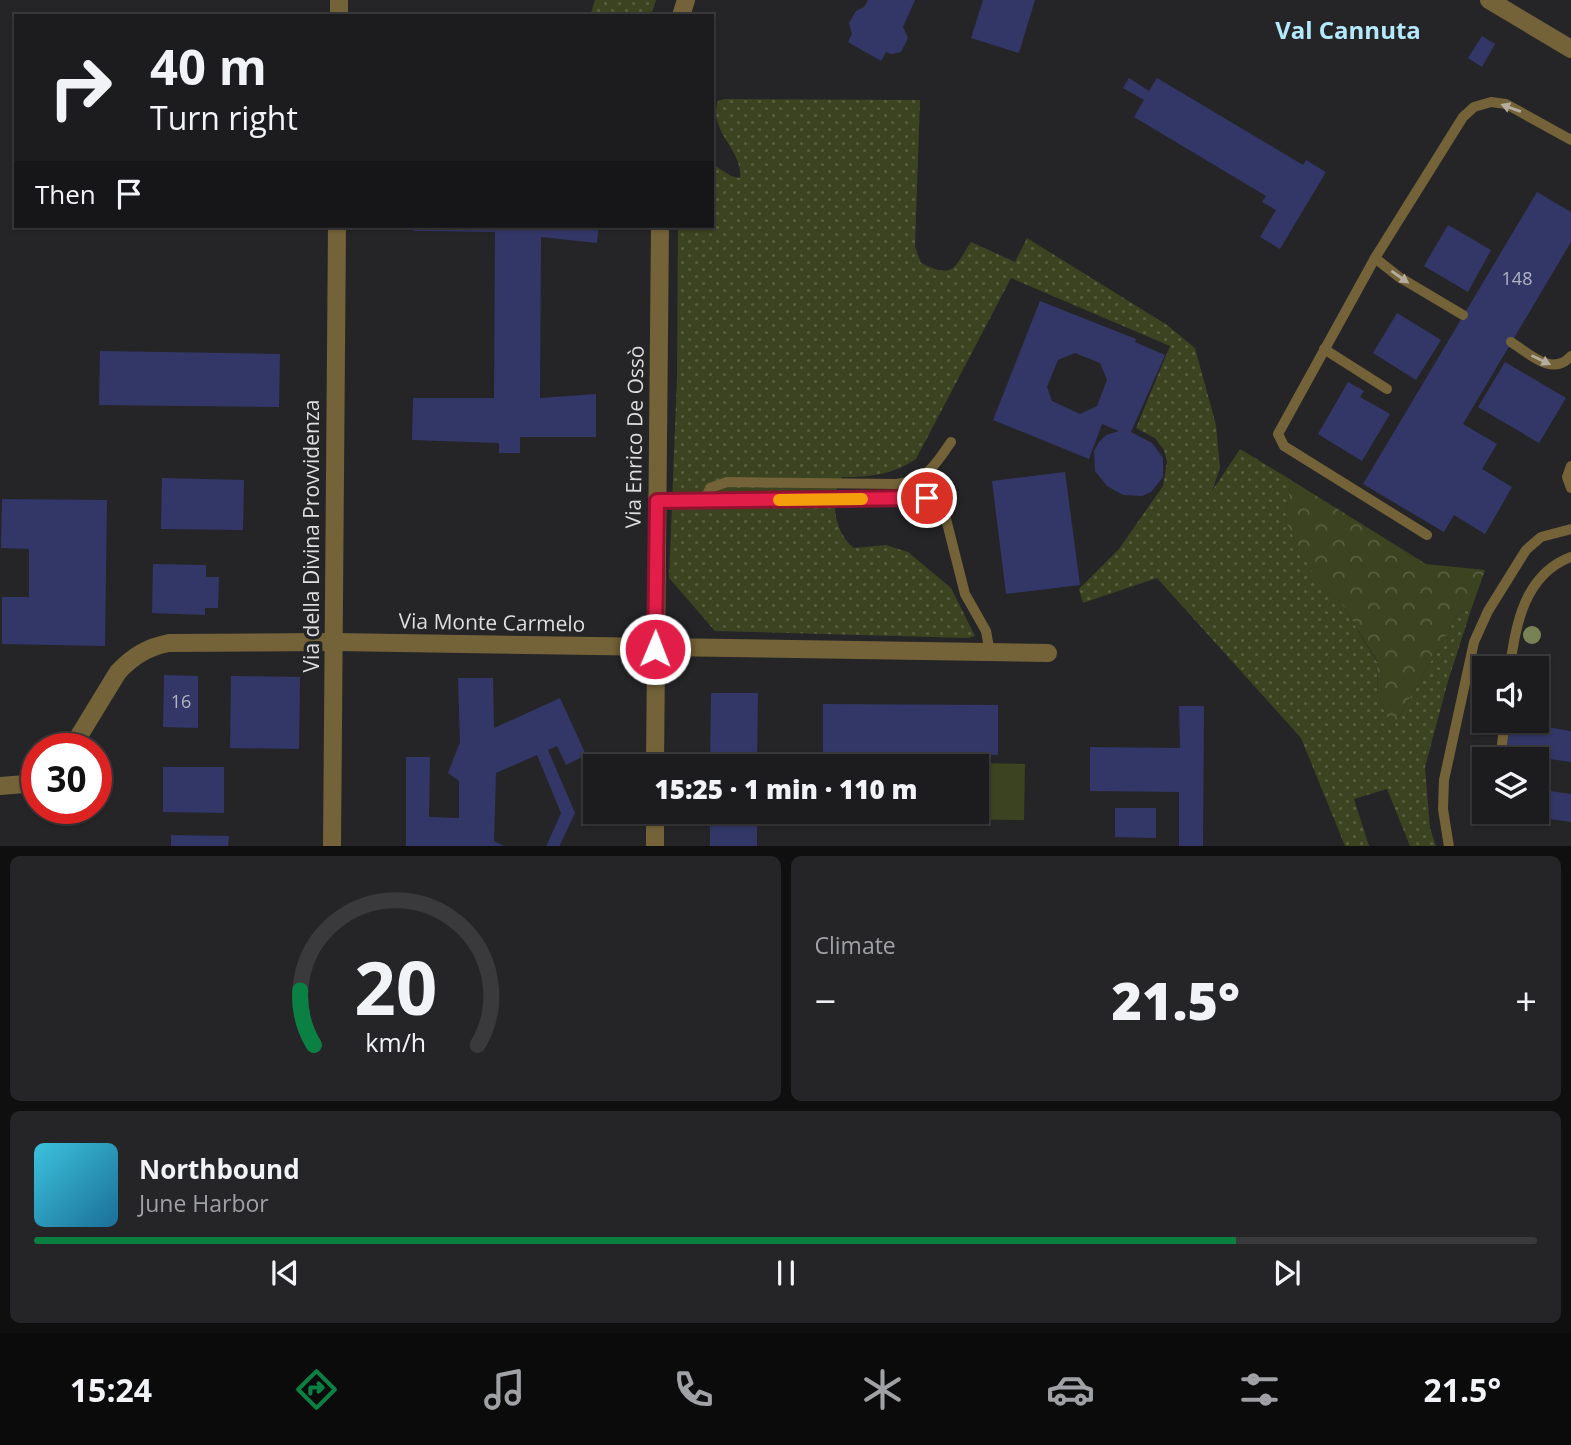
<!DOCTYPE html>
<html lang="en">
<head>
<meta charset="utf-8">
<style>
	body { margin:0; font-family:"Open Sans",sans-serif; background:#252527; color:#f1f3f6; height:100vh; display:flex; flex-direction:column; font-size:26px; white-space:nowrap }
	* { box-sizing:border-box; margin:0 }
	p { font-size:23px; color:#a0a1a4 }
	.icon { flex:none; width:38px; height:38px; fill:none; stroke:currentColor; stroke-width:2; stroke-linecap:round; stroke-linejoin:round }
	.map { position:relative; height:846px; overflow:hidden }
	.details { display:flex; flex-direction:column; gap:10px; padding:10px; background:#0f0f10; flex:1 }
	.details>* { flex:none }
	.top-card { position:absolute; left:14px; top:14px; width:700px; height:214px; border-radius:0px; box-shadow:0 2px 5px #0004,0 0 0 2px #3a3a3c; background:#1c1c1e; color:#f1f3f6; overflow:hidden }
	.controls { position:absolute; left:1472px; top:656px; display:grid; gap:14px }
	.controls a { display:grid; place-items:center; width:77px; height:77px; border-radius:0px; background:#1c1c1e; box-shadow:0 2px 5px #0004,0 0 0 2px #3a3a3c; font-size:35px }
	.speed { position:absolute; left:21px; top:733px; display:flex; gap:14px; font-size:35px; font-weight:700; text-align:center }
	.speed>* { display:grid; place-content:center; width:91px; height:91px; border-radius:50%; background:#1c1c1e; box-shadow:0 2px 5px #0004,0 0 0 2px #3a3a3c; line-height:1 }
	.speed .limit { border:10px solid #d22; background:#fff; color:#111 }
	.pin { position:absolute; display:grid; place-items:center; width:60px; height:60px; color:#fff; margin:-30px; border:4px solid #fff; border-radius:50%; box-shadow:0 2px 7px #0007 }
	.me { position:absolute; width:77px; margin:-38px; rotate:1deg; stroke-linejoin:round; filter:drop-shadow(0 0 5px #0008) }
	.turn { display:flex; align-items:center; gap:24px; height:147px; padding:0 21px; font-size:32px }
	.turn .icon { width:91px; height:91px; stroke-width:2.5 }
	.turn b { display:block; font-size:49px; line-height:60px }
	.then { display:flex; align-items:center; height:66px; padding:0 21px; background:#0003; gap:14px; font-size:26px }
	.big { font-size:52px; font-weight:800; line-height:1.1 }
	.details .card { flex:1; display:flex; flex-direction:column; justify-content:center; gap:10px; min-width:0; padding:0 24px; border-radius:10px; background:#252527 }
	.details .dial { align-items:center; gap:0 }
	.dial svg { height:182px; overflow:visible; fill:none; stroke:#3a3a3c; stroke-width:7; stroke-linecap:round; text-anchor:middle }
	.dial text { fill:#f1f3f6; stroke:none }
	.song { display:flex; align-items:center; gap:21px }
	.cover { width:84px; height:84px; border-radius:10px; background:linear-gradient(135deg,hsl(190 70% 55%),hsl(200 70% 35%)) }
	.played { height:7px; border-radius:4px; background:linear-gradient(90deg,#0b8043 80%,#3a3a3c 80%) }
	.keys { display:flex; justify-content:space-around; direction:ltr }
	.heat { display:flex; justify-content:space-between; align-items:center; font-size:38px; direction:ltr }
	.details .tiles { flex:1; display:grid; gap:10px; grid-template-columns:1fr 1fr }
	.card:last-child { grid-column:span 2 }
	.trip { position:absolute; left:583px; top:754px; width:406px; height:70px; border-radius:0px; background:#1c1c1e; box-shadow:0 2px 5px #0004,0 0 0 2px #3a3a3c; font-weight:800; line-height:70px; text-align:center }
	.menu { display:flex; height:112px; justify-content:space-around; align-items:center; background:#0b0b0c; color:#a0a1a4 }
	.menu .icon { width:49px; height:49px }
	.menu .on { color:#0b8043 }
	.menu b { font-size:32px; color:#f1f3f6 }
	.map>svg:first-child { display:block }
	.grass { fill:url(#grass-dots) }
	.forest { fill:url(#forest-crowns) }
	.garden { fill:#3c4320 }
	.building { fill:#323767; fill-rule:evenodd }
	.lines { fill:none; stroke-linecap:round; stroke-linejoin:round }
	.service { stroke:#746338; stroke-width:10 }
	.minor { stroke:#746338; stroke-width:18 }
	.tree { fill:#788254 }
	.oneway { fill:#b4ad9d }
	.route-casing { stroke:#92132f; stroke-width:18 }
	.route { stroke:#e11d48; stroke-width:12 }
	.slow { stroke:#f59e0b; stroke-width:12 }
	.labels { text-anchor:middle; stroke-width:7; stroke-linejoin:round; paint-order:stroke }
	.number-label { font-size:18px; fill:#b3b4c2 }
	.street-label { font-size:21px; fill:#dedee0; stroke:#252528 }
	.quarter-label { font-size:24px; font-weight:bold; fill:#b4e9fc; stroke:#252528 }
</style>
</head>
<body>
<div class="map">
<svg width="1571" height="847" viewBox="0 0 1571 847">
	<defs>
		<pattern id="grass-dots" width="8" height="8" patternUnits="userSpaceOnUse" patternTransform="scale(1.75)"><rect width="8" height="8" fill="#3c4320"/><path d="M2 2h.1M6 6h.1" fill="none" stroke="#585e40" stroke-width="1.8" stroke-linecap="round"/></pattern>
		<pattern id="forest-crowns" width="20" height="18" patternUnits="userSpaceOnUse" patternTransform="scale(1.75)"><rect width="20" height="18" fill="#3c4320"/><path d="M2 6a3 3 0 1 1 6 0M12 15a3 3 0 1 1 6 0" fill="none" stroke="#585e40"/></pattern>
	</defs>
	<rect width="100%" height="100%" fill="#252528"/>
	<g class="grass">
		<path d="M595,0h61l-5,16h-61z"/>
		<path d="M724,99l196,1 -5,147 6,16c34,17 33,4 50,-21l44,20 12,-24 140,87 28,23 21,77 4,43 -8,23 28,-42 51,31 -6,41 32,59 25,24 35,58 1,34 14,33 67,-117 12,-2 -23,71 -23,86 5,61 6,18h-26l-23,-57 -33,10 15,47h-24l-44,-108 -144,-160 -74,25 -4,-14 40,-40 44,-63 4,-24 -3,-12 -9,-12 -19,-10 34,-82 -159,-68 -95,181c-24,16 -46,18 -74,18 -13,21 -8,56 12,71l32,-3 22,7 43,36 24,48 -7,2 -253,-7 -46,-53 8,-200 1,-152h34v-62l19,12 9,2c4,-27 -33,-48 -22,-77z"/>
	</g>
	<path class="forest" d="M1291,480l135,84 59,6 -14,40 -12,2 -67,117 -14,-33 -1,-35 -35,-57 -25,-23 -32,-60z"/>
	<path class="garden" d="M928,762l97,2 -1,56 -97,-1v-7h49v-46h-48z"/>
	<g class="building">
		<path d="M868,0h47l-12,27 5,11 -7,14 -10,2 -5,-2 -5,9 -33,-19 4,-8 -3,-11 7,-12 8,-4z"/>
		<path d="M983,0h52l-16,53 -48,-15z"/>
		<path d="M1482,36l13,8 -13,23 -14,-9z"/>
		<path d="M1129,78l20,13 8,-13 146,87 3,-5 20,12 -46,77 -20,-12 16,-27 -14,-8 4,-6 -132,-79 10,-17 -21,-12z"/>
		<path d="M1537,192l34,20v30l-108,182 34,20 -15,25 30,18 -27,47 -31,-19 -10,17 -81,-48z"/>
		<path d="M1448,225l43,25 -23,42 -44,-26z"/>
		<path d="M414,226h185l-2,17 -56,-6 -1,161 56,-4v43h-76v16h-21v-10l-87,-3 1,-42h81l1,-166 -82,-1z"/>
		<path d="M1040,301l96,38 -1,3 30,13 -34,77 21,11 11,15v19l-12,15 -9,4 -19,-1 -16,-9 -12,-15 -1,-20 5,-9 7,-7 13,-4 -17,-7 -13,35 -96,-39zM1075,353l25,10 7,17 -10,26 -17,8 -28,-13 -5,-14 11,-27z"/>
		<path d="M1397,313l44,27 -25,40 -43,-27z"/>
		<path d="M100,351l180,3 -1,53 -180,-2z"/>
		<path d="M1505,362l61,36 -27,45 -61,-36z"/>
		<path d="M1348,382l16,9 -4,6 30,17 -28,47 -44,-27z"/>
		<path d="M1065,472l15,113 -74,9 -14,-113z"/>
		<path d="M162,478l82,2 -1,50 -82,-1z"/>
		<path d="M2,499l105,1 -2,146 -103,-2v-47h27v-48l-28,-1z"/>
		<path d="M153,564l53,1v12h13l-1,31h-13v7l-53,-2z"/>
		<path d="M164,675l34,1v52l-35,-1z"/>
		<path d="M231,676l69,1 -1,72 -69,-1z"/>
		<path d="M458,678h35l1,50 66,-30 26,57 -20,10 -9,-19 -9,4 27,63 -16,34h-13l15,-34 -24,-58 -41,18 -2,68 12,6h-100v-90h24l-1,60 30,1v-37l-11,-8 12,-31z"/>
		<path d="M711,693h47l-1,73h-47z"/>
		<path d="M823,704l175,1v50l-175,-1z"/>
		<path d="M1179,706h25l-1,141h-24v-55l-89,-1v-44l90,1z"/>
		<path d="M1510,721l61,10v31l-21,-3 -4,29 -9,-2 5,-29 -36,-5z"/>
		<path d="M163,767h61v46l-61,-1z"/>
		<path d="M1536,789l35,5v28l-50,-7v-3h15z"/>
		<path d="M1115,808h41v30l-41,-1z"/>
		<rect x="710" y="812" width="47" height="35"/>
		<path d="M171,835l58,1 -1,11h-57z"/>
	</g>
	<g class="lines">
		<g class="service">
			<path d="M1375,258l-97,176 6,12 143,89"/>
			<path d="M1463,315l-64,-38 -24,-19 88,-141 11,-10 17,-5 15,2 65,36"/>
			<path d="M1511,342c19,12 41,35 60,14"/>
			<path d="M1324,349l63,40"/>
			<path d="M1571,466l-4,11 4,11"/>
			<path d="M705,500l5,-12 17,-6 169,2c31,-4 38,-17 55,-42"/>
			<path d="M657,501l270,-3 10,3 7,10 21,83 21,37 4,22"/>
			<path d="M1510,668c5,-43 15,-94 61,-111"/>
			<path d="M1500,760l5,-39"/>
			<path d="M1449,847l-6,-38 1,-29 30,-138 14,-31 38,-61 15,-13 30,-8"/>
		</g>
		<g class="minor">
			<path d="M1489,0l82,49"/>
			<path d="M339,16v-16"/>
			<path d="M681,16l5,-16"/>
			<path d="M71,749l47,-77c15,-16 30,-25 51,-29l166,-1 713,11"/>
			<path d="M655,766l5,-540"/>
			<path d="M0,786l37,-3"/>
			<path d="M332,847l5,-621"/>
			<path d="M655,847v-35"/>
		</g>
	</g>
	<circle class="tree" cx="1532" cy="635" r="9"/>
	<defs><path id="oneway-solid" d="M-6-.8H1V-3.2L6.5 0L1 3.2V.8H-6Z" transform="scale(1.75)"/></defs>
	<g class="oneway">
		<use href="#oneway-solid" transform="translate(1511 108) rotate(-160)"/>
		<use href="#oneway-solid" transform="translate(1400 277) rotate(35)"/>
		<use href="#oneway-solid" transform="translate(1541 360) rotate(26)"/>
	</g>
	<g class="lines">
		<defs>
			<path id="route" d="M655,649l2,-148 270,-3"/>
		</defs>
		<use href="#route" class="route-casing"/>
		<use href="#route" class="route"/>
		<path class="slow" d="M779,500l83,-1"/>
	</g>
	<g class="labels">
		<g class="number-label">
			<text x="1517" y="285">148</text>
			<text x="181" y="708">16</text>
		</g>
		<g class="street-label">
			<text transform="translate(635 437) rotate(-89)" y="7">Via Enrico De Ossò</text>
			<text transform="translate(312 536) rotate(-90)" y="7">Via della Divina Provvidenza</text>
			<text transform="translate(492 623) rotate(1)" y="7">Via Monte Carmelo</text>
		</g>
		<g class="quarter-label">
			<text x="1348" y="39">Val Cannuta</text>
		</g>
	</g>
</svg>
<div class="controls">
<a><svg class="icon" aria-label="sound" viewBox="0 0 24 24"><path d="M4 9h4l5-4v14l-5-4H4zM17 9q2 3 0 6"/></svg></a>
<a><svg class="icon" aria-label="layers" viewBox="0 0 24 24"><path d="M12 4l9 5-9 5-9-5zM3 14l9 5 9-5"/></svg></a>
</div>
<div class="speed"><div class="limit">30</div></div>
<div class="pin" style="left:927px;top:498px;background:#d93025"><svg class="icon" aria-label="arrive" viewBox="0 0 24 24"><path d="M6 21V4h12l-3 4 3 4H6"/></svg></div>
<svg class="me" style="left:655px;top:649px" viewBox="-20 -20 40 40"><circle r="17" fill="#e11d48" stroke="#fff" stroke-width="3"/><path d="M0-11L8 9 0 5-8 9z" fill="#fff"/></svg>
<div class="trip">15:25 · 1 min · 110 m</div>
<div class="top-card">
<div class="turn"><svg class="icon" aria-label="right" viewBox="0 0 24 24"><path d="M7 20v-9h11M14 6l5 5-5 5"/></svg><div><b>40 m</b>Turn right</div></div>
<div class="then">Then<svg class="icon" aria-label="arrive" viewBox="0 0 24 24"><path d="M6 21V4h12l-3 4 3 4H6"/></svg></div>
</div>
</div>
<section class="details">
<div class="tiles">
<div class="card dial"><svg viewBox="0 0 100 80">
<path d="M14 69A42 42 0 1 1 86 69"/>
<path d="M14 69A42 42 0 0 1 8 45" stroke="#0b8043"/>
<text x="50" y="56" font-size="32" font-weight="700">20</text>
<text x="50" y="72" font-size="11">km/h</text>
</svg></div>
<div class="card"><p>Climate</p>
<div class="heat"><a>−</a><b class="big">21.5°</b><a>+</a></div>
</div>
<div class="card">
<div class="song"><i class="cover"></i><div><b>Northbound</b><p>June Harbor</p></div></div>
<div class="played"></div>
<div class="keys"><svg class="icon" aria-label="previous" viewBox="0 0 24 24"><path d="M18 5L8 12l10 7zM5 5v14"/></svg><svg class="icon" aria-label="pause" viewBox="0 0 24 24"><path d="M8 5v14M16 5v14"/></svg><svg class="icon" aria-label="next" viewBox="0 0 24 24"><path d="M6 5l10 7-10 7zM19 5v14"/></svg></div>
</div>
</div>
</section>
<nav class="menu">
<b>15:24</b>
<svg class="icon on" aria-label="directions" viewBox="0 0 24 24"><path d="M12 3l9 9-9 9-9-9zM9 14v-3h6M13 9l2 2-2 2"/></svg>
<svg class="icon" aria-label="music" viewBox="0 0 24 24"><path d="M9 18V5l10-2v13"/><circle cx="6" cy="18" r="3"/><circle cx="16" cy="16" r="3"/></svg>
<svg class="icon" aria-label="phone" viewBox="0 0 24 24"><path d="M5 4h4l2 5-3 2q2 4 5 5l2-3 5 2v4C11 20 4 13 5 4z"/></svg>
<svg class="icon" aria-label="climate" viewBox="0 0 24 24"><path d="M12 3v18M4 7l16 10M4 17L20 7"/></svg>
<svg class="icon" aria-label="car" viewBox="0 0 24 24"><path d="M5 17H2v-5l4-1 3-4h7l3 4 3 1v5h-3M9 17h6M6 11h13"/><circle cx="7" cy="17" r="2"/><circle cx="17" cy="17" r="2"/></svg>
<svg class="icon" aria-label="filters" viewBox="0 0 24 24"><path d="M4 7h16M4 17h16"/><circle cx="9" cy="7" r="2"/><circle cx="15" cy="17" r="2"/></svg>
<b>21.5°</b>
</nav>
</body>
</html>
